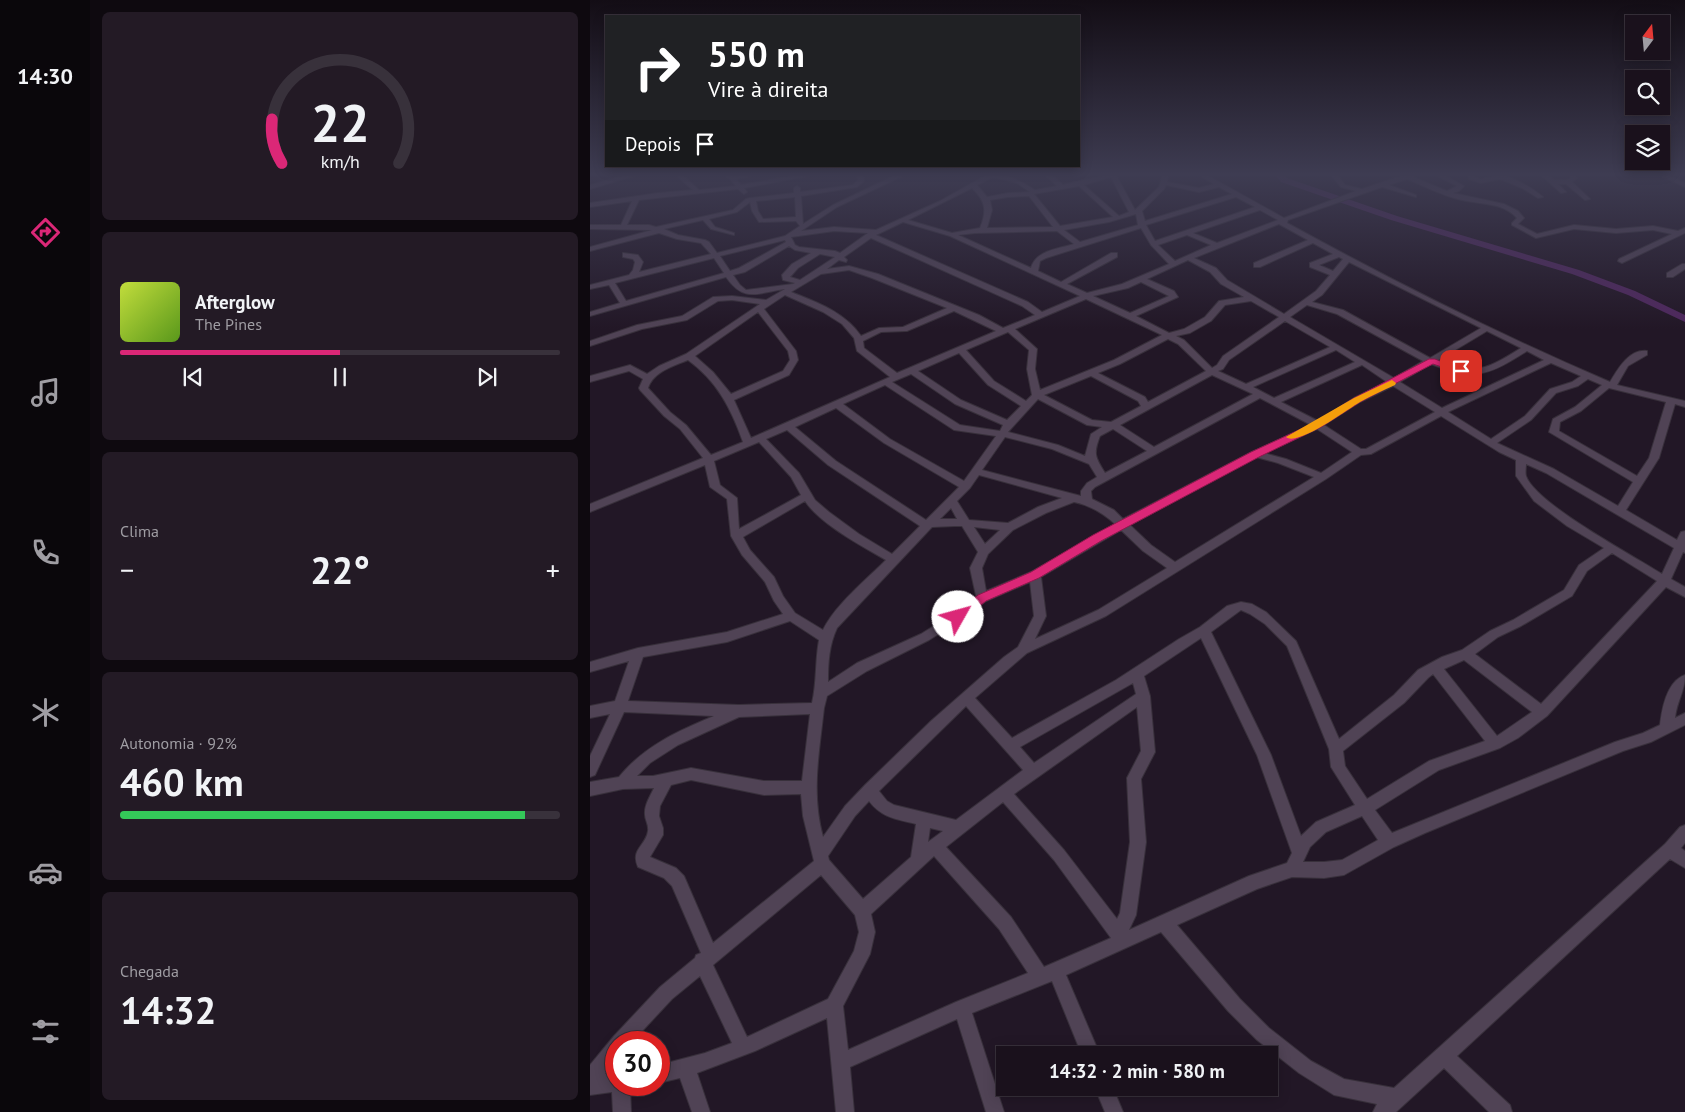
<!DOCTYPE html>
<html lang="pt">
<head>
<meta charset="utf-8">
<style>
	body { margin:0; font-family:"PT Sans",sans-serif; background:#231a25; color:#f1f3f6; height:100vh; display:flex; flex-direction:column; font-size:19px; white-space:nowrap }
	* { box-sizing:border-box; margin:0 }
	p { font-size:16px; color:#9f9da3 }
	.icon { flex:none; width:28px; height:28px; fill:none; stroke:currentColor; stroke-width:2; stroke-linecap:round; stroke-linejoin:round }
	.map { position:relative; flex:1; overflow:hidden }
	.drawer { display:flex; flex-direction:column; gap:12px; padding:12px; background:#0e090f; width:500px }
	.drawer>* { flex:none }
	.guide { position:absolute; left:15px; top:15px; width:475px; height:152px; border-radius:0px; box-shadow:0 2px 12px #0003,0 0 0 1px #38313b; background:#202124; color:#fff; overflow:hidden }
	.needle { width:32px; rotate:16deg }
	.tools { position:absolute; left:1035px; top:15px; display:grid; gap:10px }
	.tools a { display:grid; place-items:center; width:45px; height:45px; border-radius:0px; background:#1a111c; box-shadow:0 2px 12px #0003,0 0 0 1px #38313b; font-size:25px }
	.speed { position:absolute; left:15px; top:1031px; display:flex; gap:10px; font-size:25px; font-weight:700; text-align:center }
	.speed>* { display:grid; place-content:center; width:65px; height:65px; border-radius:50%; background:#1a111c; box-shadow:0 2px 12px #0003,0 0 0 1px #38313b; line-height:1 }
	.speed .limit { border:8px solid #d22; background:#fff; color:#111 }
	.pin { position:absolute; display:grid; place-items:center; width:42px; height:42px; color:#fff; margin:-21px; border-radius:10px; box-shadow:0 2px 8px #0006 }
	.me { position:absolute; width:55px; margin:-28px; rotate:52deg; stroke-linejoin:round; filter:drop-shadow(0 0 4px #0008) }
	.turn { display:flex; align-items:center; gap:18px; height:105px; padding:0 20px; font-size:22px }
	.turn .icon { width:65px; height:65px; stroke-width:2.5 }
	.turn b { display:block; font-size:35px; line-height:42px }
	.then { display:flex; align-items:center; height:48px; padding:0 20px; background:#0003; gap:10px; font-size:19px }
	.big { font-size:38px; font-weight:800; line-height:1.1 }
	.drawer .card { flex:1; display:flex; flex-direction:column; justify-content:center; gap:8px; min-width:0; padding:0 18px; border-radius:8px; background:#231a25 }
	.drawer .dial { align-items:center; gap:0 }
	.dial svg { height:130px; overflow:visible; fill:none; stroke:#38313b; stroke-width:7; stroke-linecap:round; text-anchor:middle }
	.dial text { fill:#f1f3f6; stroke:none }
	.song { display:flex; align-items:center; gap:15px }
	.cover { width:60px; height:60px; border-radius:8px; background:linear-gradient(135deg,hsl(70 70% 55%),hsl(90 70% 35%)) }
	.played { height:5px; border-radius:2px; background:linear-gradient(90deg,#db2777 50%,#38313b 50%) }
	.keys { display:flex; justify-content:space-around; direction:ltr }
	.heat { display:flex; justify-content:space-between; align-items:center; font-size:28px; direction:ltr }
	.charge { height:8px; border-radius:4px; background:linear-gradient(90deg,#34c759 92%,#38313b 0) }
	.trip { position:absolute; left:406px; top:1046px; width:282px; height:50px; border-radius:0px; background:#1a111c; box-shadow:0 2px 12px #0003,0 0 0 1px #38313b; font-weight:800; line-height:50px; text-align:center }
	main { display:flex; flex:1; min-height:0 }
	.menu { display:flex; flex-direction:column; width:90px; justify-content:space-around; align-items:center; background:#0a070b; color:#9f9da3 }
	.menu .icon { width:35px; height:35px }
	.menu .current { color:#db2777 }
	.menu b { font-size:22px; color:#f1f3f6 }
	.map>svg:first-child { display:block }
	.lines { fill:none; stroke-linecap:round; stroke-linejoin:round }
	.river { fill:#4f285e; fill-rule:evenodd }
	.minor-casing { stroke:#38303b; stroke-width:2 }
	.minor { fill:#504355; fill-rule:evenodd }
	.route { fill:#db2777; stroke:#8e194d }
	.slow { fill:#f59e0b }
</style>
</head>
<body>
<main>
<nav class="menu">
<b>14:30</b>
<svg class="icon current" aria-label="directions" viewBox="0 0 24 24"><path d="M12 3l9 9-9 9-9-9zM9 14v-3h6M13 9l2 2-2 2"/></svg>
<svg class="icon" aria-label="music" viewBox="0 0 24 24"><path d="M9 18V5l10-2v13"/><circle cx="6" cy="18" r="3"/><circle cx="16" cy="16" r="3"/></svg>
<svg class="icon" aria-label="phone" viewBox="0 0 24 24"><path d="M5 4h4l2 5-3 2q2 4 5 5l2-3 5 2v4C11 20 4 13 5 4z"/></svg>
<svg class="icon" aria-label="climate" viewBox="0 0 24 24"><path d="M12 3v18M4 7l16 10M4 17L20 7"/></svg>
<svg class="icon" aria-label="car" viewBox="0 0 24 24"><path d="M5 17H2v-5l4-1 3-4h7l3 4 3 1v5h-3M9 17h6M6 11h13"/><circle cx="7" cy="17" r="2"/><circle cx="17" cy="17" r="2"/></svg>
<svg class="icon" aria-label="filters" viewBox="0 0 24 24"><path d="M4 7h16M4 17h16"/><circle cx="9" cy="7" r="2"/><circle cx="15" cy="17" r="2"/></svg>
</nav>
<section class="drawer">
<div class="card dial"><svg viewBox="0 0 100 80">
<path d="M14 69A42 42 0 1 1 86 69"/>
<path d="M14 69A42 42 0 0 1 8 42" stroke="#db2777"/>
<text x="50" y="56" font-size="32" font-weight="700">22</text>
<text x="50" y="72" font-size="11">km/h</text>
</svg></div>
<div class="card">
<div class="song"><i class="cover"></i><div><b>Afterglow</b><p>The Pines</p></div></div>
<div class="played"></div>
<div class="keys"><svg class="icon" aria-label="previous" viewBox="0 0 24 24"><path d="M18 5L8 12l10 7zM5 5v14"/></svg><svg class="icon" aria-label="pause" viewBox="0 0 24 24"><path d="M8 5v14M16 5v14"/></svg><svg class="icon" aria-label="next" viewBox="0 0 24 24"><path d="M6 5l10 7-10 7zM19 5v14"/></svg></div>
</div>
<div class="card"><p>Clima</p>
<div class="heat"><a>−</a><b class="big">22°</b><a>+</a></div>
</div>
<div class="card"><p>Autonomia · 92%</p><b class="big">460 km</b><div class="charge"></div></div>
<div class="card"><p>Chegada</p><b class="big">14:32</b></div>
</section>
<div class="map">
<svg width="1095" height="1112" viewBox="0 0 1095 1112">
	<rect width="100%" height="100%" fill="#221726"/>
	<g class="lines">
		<path class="river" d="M684,173h9l4,5 110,38 182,54 56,21 50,24v7l-57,-27 -56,-21 -181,-54 -110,-38z"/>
		<defs>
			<g id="minor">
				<path d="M43,173h11l-54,16v-4z"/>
				<path d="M83,173h7l19,17 37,-4 -6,-7 -10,-6h8l5,3 32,-3 -29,6 5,6 67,-12h16l-80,15 3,4 -3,2 -6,-5 -99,11 -12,25h22l7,2 77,-17 13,-11 4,-1 44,-5v-5l3,-2 3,2v4l53,-7 5,-5 -1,-7h6l1,8 -7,6 -56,9 2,28 30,-19 67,-32h9l-72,34 -36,24 33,-4 42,3 64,-29 50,-28c15,0 31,8 45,17l22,-4 -14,-13h7l13,12 52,-12 20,37 24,-23 4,-14h6l-2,9 32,6 15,-4 -19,-11h8l81,45 72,-27 -15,-4 -12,-14h7l9,12 17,4 42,-14 18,-2 -9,4 34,14 10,-5 -25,-13h9l23,13 -5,5 -6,2 51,11 14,7 6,7 -6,6 19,10 37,-9 42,4 37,-3 25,5 7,-3v5l-63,30 -4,-2 1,-2 53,-25 -19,-4 -37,3 -42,-4 -38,9 -24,-13v-2l5,-5c-15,-17 -39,-13 -59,-19 -17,-4 -34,-13 -51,-20l-18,6 27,10v2l-34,-10 -94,33 -1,3c104,57 213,112 323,159 8,-13 19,-33 37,-31v4l-19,11 -11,19 68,16v6l-10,-3 -16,54 -33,52 51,30 4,-8 4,-1v22l-2,-1 -12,27 14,8v10l-19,-10 -119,129 -29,22 -18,10 -61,22 -64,40 17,23 223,-91 28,-9 17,-8c2,-17 7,-44 25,-50 0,17 -8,25 -10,43l10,-5v12l-34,17 -28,9 -198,82 -31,14 -50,28 -20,3 -32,-1 -35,12 -80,36 63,74 29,29 42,33 33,18 50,9 271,-244 15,-17 5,-2v18l-4,5 4,3v17l-15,-9 -213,197 53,49 2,7h-23l-45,-44 -48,44h-23l4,-8 -43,-9 -35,-22 -42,-33 -29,-29 -67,-79 -95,43 34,80h-18l-30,-74 -80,32 32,99h-18l-29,-93 -107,48 4,45h-18l-9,-94 -72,33 -58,22 13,39h-18l-12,-34 -21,5v-18l46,-12 27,-10 -32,-67 -28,23 -40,43h-16v19l-11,13 11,-1v12h14l1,27h-18l-1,-20 -22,3v-30l24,-29 46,-49 35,-29 1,-3 5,-2 -29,-67 -8,-8 -26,-11c-8,-18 8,-21 10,-36 1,-6 -3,-11 -3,-16 -1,-10 5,-18 9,-27l-31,1 -33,7v-14l29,-5c25,-31 59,-46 95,-61l-90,-4 -29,63 -5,2v-21l20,-42 -20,4v-12l25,-5 14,-40 -39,11v-10l48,-14 89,-16 56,-18 -9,-13 -9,-19 -23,-27 -11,-19 -4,-37 -17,-12 -5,-22 -115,47v-8l113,-46 -23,-29 -16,-13 -24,-26 -1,-2 4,-9 -14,-8 -39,11v-6l40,-11 17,9 12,-8 27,-12 74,-50 -28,-4 -14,1 -31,19 -45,9 -52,17v-5l47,-16 45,-9 31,-19 19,-1 34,4 19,-11c-28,4 -41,14 -59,-12l-136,39v-4l30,-9 -11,-18 -19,4v-4l39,-10 4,-5 2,-8 -2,-3 -10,-2v-4l15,2 5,7 -4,10 72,-18 -10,-11 -24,-4 -18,-6 -69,18v-4l62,-17 -62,-1v-4h31l11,-24 -42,6v-4l68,-10 35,-3zM403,177l24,6 13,9 -22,1 -21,4 -10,-12zM521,177l18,35 -10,4 -35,-31zM576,185l33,7 20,-5 13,7 -87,27 -3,-10 22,-22zM489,186l34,31 -53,9 -26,-32zM382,188c14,13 15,23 8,40l-28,5 -44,-13zM439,196l24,31 -66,1 5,-18 -2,-10 18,-3zM205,197l1,20 -33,2 -5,-8 -2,-10zM646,197l19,10 -100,34 -9,-16zM160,202l2,9 7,11 37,-1 4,5 -15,10 -68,17 -8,-11 -4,-2 -27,-5 -14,-6 39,-9 8,9 23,6v-2l-19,-6 -6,-8 28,-7zM670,210l18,10 -61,23 -24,-10zM546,214l2,11 -58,17 -16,-12 45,-8zM313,222l47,14 130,60 -38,16 -14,-10 -152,-67zM689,224l29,16 -54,23v4h6l53,-24 20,11 -23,9v4l20,8 -14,16 -32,23 -57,-34 -11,-12 -22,-10zM551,228l10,17 18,19 -47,20 -35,9 -20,-9 50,-27v-4h-6l-50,29 -23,-11 2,-10 6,-3zM244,231l34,2 -28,20 -5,-2 -36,-4 -4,-2 -4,-8zM467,231l17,13c-16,5 -38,6 -43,24l-73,-33 17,-2zM597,235l24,10 -36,16 -17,-16zM281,238l151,68 13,9 -32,13 -24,-13 -101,-41 -29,-8 -22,3 12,-9 7,2 1,-2 -3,-3zM195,240l1,2 -47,26 -9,3 -10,-15zM199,246l6,4 16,3 -19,11 -10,11 1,5 12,3 -2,1 -47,6 -6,-5 -7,-10 12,-3zM230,254l15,3 -35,23 -10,-3 8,-9zM749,257l4,2 -10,12 -14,-6zM124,258l10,15 -98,28 -11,-18zM598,260l22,12 11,12 23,13 -25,4 -14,16 -21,12 -15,4 -33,-17 42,-19 -4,-6 -27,-12zM759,262l132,66 -51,30 -87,-48 -31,-8 10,-7zM259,270l23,8 75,30 -44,19 -24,1 -18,8c-16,-24 -45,-34 -70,-44l30,-18zM551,282l28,14 -39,17 -37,-17 35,-8zM195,295l38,17 19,12 12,14 3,13 33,26 -139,61 -17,-38 55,-25 9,-15 -2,-9 -32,-42zM496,299l76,36 -48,25 -74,30 -5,-21 2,-20 -22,-20zM661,301l28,16 -56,39 -6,9 -5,3 -28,-28 -8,-4 14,-3 21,-12 14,-16zM717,305l30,9 86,47 -29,17 -104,-61zM364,311l42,20 -99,42 -33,-25 -1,-7 18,-9 26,-1zM168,312l30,39 2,9 -7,11 -52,23 -18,-22 -18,-16zM695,321l45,26 -84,37 -28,-13 5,-2 6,-9zM897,331l34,17c-34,21 -45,28 -84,13zM418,332l21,18 -2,19 5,26 -6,6 -32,-20 -28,-31zM578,339l10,5 28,27 -58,31 -3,-5 -47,-24 22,-9zM746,350l19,12 -81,36 -21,-11zM937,351l17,9 -102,48 -42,-26 31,-18c43,18 58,11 96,-13zM369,353l29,32 33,21 -14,14 -46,-20 -43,-29zM98,360c29,21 43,48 55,82l-32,13 -25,-30 -16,-13 -22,-24c6,-17 26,-22 40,-28zM961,363l30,13 -9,6 -22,7 -25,27 -34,23 -43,-27zM772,365l25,17 -33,16 -36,23 -37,-19zM321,374l44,30 48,21 -3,6 -40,-6 -68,-43zM622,375l41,19 -99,53 -34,-22zM501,376l47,25 3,5 -30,16 -19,-2 -48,-25zM998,379l14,6 -27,22 -22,12 -4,13 84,50 -15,24 -64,-37 -57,-26 34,-23 25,-27 22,-7zM295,385l69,45 42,6 -32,45 -74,-42 -47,-35zM803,386l42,26 -69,37h-5l-37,-24 36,-23zM1019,388l57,14 -17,56 -12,18 -78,-45 1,-9 21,-11zM670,398l51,27 -59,27 -129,67 -9,-9 -22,-11 -1,-8 4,-4zM448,399l49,26 15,2 -11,7 -6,22 -27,-11 -50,-13zM246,408l48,35 75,44 -33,33 -90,-59 -41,-34zM851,416l58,36 17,8v16l18,25 33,25 37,22 -25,17 -15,25 -51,30 -23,11 -28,19 -20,7 -24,13 -24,25 -55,44 -43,-98 -30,-29 -14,-8 -11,-2 -14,4 -27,21 -21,12 -63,41 -104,58 -37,-40 52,-45 79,-37 220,-137 35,-24 10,-1zM523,429l34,22 -42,22c-10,-16 -12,-19 -5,-37zM727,429l35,23 -31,21 -35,-14 -22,-6zM197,430l41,35 92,61 -28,28 -33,-20 -30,-22 -14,-12 -16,-27 -33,-34zM415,437l47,12 37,15 8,13 -10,6 -6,8v5l-99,-26zM169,442l32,35 10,18 -62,34 -2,-31 -17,-13 -6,-24zM666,457l22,6 36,14 -139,85 -24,-17 -21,-20zM936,464l20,9 128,75 -12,26c-28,-18 -126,-70 -136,-98 -1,-3 0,-9 0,-12zM389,475l83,23 -24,9 -30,16 -39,-3 -12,-19 13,-13zM215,501c15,23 57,45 81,59 -20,20 -51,45 -63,70l-28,-17 -12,-17 -9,-19 -24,-27 -7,-13zM484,502c15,3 29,11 41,22l-84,48 -45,19 -4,-23 6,-14 25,-24 33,-17zM361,508l6,11h-17zM365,526h7l16,26 -8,16 6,28 -23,18 -32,20 -64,29 -29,19c0,-19 1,-37 9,-54l95,-101zM384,527l26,3 -15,14zM531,530l22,21 24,17 -69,42 -63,29 11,-23 -5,-39zM1022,553l45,28 -116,123 -66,-50 23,-17 23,-11 51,-30 15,-25zM440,582l4,34 -16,31 -14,10 -73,64 -66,64 -20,21 -22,31c-12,-45 -4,-83 1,-129l3,-12 40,-25 62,-31 32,-20 25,-19zM651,610l9,4 15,10 22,22 42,103 2,18 24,38 -39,17 -15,14 -30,-81 -60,-123zM200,621l29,19c-4,21 -2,42 -7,63l-73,2 -111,-4 15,-44 84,-15zM611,638l56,117 35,98 -5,10 -38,13 -120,54 7,-15 10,-73 -5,-63 14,-27 -5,-56 -6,-20zM874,660l68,52 -35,24 -53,-67zM843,674l52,67 -56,20 -62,38 -22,-33 -2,-15 61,-48 24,-25zM543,683l3,11 -102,69 -14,-16zM376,706l57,64 -67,50 -62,-15 -7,-4 -8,-10zM547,707l4,44 -14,27 3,64 -10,71 -3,6 -53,-69 -50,-56zM220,714l-8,67h-38l-73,-13 -38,8h-16l13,-13 28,-18 61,-28zM101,780l73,15 37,-1 2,22 11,45 -101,82 -29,-67 -8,-8 -26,-11 13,-22v-7l-4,-12 1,-10 11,-21zM279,801c13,17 27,18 47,23l-5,33 -48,42 -34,-39 -1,-4 27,-40zM413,802l51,58 57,78 -67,29 -33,-50 -65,-70zM772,816l16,24 -36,20 -18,2h-21l7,-15 16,-15zM340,828l13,3 -15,11zM344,856l65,73 29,44 -72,29 -108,48 -5,-44 27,-52 5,-22 -4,-18zM231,875l34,40 4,17 -5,19 -26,48 -81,38 -34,-72z"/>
				<path d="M881,173h9l-6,4 7,2 14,-3 -6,-3c18,0 41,13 54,24l-5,1 -16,-10 -22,-9 -19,4 -12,-4 -1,-3z"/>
				<path d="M949,173h7l8,7h13l4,-2 -3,-5h6l3,5 -5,4 18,17 -5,1 -19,-16h-8l8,8 -5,1z"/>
				<path d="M993,173h59l-3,2z"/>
				<path d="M1065,173h9l21,10v4z"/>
				<path d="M1092,264h3v5l-12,8h-6v-4z"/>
				<path d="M505,1088h18l10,24h-18z"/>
			</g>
		</defs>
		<use href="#minor" class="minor-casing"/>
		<use href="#minor" class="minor"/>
	</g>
	<linearGradient id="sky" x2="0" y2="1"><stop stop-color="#130d15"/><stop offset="0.53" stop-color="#3e3c52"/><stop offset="1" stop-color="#3e3c52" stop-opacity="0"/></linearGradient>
	<rect width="1095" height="329" fill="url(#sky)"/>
	<path class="route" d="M839,359h6l31,12 -5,3 -28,-10 -73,38 -39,25 -62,30 -158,84 -62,37 -53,23 -24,20h-9l-2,-4 2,-3 25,-19 53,-23 62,-37 158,-83 63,-29 40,-25z"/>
	<path class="slow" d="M802,380l4,3 -1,2c-12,5 -24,11 -35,17 -12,7 -63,45 -74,35l68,-39z"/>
</svg>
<div class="tools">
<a><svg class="needle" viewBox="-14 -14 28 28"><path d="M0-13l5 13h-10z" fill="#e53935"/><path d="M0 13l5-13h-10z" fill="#9f9da3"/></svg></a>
<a><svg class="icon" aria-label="search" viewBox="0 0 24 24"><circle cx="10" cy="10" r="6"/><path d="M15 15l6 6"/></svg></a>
<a><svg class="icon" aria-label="layers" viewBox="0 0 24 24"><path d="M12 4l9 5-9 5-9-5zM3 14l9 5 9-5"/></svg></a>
</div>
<div class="speed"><div class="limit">30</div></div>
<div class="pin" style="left:871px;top:371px;background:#d93025"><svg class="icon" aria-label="arrive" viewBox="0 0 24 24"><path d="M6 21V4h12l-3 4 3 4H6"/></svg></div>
<svg class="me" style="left:368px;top:617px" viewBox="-20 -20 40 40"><circle r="19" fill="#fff"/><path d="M0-13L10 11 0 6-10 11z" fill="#db2777"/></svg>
<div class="trip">14:32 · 2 min · 580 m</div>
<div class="guide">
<div class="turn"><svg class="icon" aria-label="right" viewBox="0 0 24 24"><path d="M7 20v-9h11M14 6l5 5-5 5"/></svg><div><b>550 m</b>Vire à direita</div></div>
<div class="then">Depois<svg class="icon" aria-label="arrive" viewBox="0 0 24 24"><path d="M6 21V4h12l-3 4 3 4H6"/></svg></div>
</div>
</div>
</main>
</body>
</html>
